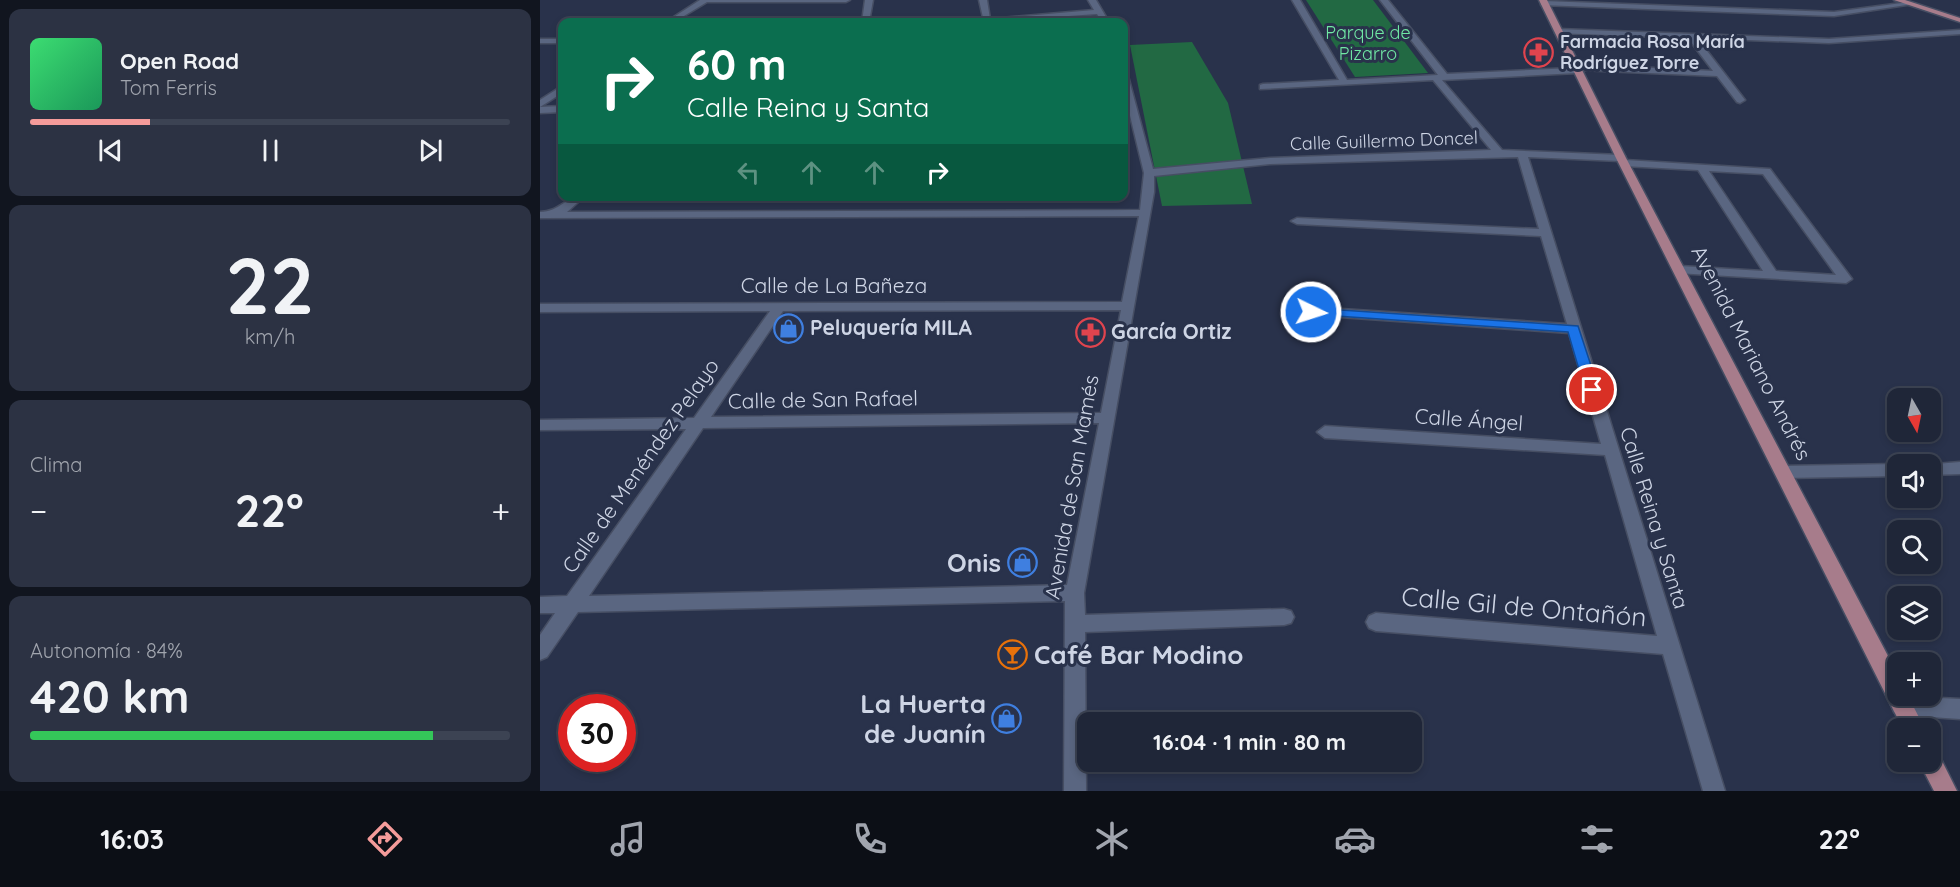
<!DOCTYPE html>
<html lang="es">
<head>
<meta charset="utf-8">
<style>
	body { margin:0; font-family:Quicksand,sans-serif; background:#2c3243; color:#f1f3f6; height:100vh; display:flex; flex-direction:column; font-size:22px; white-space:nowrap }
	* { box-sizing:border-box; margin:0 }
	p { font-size:20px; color:#a1a5ae }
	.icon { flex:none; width:33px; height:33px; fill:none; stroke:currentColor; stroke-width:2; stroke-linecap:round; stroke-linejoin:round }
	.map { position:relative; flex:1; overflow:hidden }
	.side { display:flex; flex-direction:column; gap:9px; padding:9px; background:#11151f; width:540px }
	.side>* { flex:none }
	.top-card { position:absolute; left:18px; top:18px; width:570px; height:183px; border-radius:12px; box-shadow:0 3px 9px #0003,0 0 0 2px #3c4353; background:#0b6e4f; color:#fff; overflow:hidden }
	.needle { width:39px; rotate:171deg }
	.tools { position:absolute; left:1347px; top:388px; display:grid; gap:12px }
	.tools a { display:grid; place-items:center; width:54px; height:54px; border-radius:12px; background:#1f2638; box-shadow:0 3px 9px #0003,0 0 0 2px #3c4353; font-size:30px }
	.speed { position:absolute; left:18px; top:694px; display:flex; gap:12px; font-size:30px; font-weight:700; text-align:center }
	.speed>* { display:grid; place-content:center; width:78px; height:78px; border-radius:50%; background:#1f2638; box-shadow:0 3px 9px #0003,0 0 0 2px #3c4353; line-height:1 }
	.speed .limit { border:9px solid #d22; background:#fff; color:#111 }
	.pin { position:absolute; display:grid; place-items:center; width:51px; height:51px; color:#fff; margin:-26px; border:3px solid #fff; border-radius:50%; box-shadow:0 2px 6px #0007 }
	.me { position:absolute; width:66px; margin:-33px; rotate:94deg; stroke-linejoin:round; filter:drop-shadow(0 0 4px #0008) }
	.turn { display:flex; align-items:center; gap:21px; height:126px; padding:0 30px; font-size:27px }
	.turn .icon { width:78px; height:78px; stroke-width:2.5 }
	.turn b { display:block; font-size:42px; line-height:51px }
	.lanes { display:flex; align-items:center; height:57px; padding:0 30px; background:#0003; justify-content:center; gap:30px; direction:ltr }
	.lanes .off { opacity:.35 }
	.big { font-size:45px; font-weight:800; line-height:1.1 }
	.side .widget { flex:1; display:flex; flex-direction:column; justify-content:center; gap:9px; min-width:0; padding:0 21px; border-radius:12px; background:#2c3243 }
	.side .dial { align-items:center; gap:0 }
	.dial b { font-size:78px; line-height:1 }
	.song { display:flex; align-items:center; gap:18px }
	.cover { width:72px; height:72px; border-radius:9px; background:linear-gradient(135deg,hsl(140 70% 55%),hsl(150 70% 35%)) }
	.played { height:6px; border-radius:3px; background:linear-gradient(90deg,#f59b9a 25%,#3c4353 25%) }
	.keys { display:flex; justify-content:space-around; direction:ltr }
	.heat { display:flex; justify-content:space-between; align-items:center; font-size:33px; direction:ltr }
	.charge { height:9px; border-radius:4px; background:linear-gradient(90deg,#34c759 84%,#3c4353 0) }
	.trip { position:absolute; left:537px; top:712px; width:345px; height:60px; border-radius:12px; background:#1f2638; box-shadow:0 3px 9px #0003,0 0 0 2px #3c4353; font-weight:800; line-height:60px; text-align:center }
	.menu { display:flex; height:96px; justify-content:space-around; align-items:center; background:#0c0f16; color:#a1a5ae }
	.menu .icon { width:42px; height:42px }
	.menu .current { color:#f59b9a }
	.menu b { font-size:27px; color:#f1f3f6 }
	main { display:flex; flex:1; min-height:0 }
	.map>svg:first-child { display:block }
	.green { fill:#226943 }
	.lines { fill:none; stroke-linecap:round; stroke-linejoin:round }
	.minor-casing { stroke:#464e63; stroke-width:3 }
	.major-casing { stroke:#464e63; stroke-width:3 }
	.minor { fill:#5a6681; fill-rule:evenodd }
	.major { fill:#a77c8b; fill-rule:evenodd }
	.route { fill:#1a73e8; stroke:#114b97; stroke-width:1.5 }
	.labels { text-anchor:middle; stroke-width:6; stroke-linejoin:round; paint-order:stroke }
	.far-park-label { font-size:18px; fill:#70e8a4; stroke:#29324b }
	.far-poi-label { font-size:18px; font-weight:bold; fill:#ced5e5; stroke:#29324b; text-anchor:start }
	.far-street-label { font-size:18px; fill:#ced5e5; stroke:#29324b }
	.street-label { font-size:21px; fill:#ced5e5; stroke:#29324b }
	.poi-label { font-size:21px; font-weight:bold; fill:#ced5e5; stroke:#29324b; text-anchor:start }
	.near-poi-label { font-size:26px; font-weight:bold; fill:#ced5e5; stroke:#29324b; text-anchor:end }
	.near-street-label { font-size:26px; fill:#ced5e5; stroke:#29324b }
</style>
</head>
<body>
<main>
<section class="side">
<div class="widget">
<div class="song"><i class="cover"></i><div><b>Open Road</b><p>Tom Ferris</p></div></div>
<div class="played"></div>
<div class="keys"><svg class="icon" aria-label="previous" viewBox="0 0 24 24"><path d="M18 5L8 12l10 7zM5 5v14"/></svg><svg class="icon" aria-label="pause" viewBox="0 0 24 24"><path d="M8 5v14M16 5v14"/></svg><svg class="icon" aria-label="next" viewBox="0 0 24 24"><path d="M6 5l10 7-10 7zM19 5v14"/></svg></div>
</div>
<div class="widget dial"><b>22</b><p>km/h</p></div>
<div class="widget"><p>Clima</p>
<div class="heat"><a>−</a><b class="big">22°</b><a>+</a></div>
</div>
<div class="widget"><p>Autonomía · 84%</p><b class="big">420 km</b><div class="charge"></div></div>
</section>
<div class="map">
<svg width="1420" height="791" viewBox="0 0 1420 791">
	<rect width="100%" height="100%" fill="#29324b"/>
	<g class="green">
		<path d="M766,0h67l55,73 -73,4z"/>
		<path d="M652,42l36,61 24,101 -90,2 -32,-161z"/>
	</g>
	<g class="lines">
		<defs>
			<g id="minor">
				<path d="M160,0h150l-4,2h-139l-33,20h-8z"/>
				<path d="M325,0h8l-4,22h-7z"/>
				<path d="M439,0h8l3,19 104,-9 -6,-10h8l13,22h-7l-5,-8 -113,8z"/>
				<path d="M752,0h8l47,80 91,-5 -58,-75h8l59,74 125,-6 4,-4 137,7 -25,-33 -133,-5 3,-4 271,10 131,-9v4l-131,9 -132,-5 48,62 -5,3 -3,-1 -20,-26 -136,-6 -4,3 -135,7 60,70 119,5 4,1v4l145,9 82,110 -6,4 -170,-10v-6l4,-1 83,5 -65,-101 -74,-4 -4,-1v-4l-92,-4 197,634h-22l-40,-137 -287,-23 -7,-3 -3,-6 3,-6 7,-3 281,23 -52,-181 -280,-17 -8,-6 8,-6 276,18 -32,-111 -258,-18 -7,-4 7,-4 256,17 -26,-88 -244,-12 -6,-3 6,-3 242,11 -21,-72 -248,7 -116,12v16l-70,401 1,22 199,-6 7,2 3,6 -3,6 -7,2 -199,7 1,159h-22l1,-190 -487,11 -31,45 -7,3v-25l15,-22h-15v-16l27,-1 119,-167 -146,1v-10l154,-2 76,-107 -230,1v-8l582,-2 17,-86 -599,2v-6c20,0 25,-16 45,-16l-18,16 573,-2 4,-37 -20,-82v-18l4,3 25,93 117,-11 221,-8 -58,-70 -173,9v-4l3,-1 76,-4zM1169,171l54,3 73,101 -60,-4zM581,310l-20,103 -390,4 72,-106zM559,423l-32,162 -478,11 114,-168z"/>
				<path d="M1004,1l290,11 75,-10 4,2 -79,12 -293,-11z"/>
				<rect x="0" y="39" width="22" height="4"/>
				<path d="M22,86v7l-22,14v-7z"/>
				<path d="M22,106v6l-22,1v-6z"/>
				<path d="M1420,462v12l-30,1v-10h-6z"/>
				<path d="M1358,464l4,1h-4v11l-115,2 -6,-2 -2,-4 2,-4 6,-2z"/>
				<path d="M1359,696l61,3v20l-58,-4 -8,-3 -3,-7 3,-7z"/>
			</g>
			<g id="major">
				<path d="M999,0h8l79,158 272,517v21h10l17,33h-22l-287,-571z"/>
				<path d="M1354,0h11l55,18v4z"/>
				<path d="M1390,750l8,3 19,38h-23l-15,-29h11z"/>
			</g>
		</defs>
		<use href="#minor" class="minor-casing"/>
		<use href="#major" class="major-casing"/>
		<use href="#minor" class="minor"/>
		<use href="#major" class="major"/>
	</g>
	<path class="route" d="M771,308l267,18 21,64 -7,4 -7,-4 -17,-58 -261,-18v-5z"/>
	<defs>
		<symbol id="pharmacy-ring" viewBox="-11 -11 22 22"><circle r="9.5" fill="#29324b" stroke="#e0444e" stroke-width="1.5"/><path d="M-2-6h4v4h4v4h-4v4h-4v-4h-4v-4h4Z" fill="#e0444e"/></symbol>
		<symbol id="shop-ring" viewBox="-11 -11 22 22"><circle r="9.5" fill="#29324b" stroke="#3f7fe0" stroke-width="1.5"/><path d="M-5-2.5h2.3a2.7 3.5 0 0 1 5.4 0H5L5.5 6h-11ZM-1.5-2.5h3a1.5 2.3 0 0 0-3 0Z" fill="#3f7fe0"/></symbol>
		<symbol id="bar-ring" viewBox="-11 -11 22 22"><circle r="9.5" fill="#29324b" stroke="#e8710a" stroke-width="1.5"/><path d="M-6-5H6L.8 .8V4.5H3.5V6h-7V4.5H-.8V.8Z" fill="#e8710a"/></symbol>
	</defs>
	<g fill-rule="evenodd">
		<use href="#pharmacy-ring" x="982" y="36" width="33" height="33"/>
		<use href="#shop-ring" x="232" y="312" width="33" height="33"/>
		<use href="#pharmacy-ring" x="534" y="316" width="33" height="33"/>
		<use href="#shop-ring" x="466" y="546" width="33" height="33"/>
		<use href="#bar-ring" x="456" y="638" width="33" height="33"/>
		<use href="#shop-ring" x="450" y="702" width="33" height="33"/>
	</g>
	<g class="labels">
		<g class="far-park-label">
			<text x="828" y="39">Parque de<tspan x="828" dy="21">Pizarro</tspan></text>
		</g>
		<g class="far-poi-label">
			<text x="1020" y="48">Farmacia Rosa María<tspan x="1020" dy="21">Rodríguez Torre</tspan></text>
		</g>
		<g class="far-street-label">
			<text transform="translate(844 141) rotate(-2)" y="6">Calle Guillermo Doncel</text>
		</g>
		<g class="street-label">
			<text x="294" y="293">Calle de La Bañeza</text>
			<text transform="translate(1211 353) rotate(63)" y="7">Avenida Mariano Andrés</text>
			<text transform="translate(283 400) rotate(-1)" y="7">Calle de San Rafael</text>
			<text transform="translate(929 420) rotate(4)" y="7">Calle Ángel</text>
			<text transform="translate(101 466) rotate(-55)" y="7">Calle de Menéndez Pelayo</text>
			<text transform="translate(532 487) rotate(-80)" y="7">Avenida de San Mamés</text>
			<text transform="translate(1114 518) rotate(73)" y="7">Calle Reina y Santa</text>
		</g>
		<g class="poi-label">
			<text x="270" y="335">Peluquería MILA</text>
			<text x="571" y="339">García Ortiz</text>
		</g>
		<g class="near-poi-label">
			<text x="461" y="572">Onis</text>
			<text x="494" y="664" text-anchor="start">Café Bar Modino</text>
			<text x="446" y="713">La Huerta<tspan x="446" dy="30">de Juanín</tspan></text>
		</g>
		<g class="near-street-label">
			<text transform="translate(984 607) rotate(5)" y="9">Calle Gil de Ontañón</text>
		</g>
	</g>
</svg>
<div class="tools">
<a><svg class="needle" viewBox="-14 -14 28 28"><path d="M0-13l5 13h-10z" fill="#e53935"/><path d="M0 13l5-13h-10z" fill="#a1a5ae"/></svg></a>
<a><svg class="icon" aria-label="sound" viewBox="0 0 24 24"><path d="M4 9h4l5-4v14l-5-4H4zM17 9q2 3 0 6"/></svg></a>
<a><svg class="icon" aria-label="search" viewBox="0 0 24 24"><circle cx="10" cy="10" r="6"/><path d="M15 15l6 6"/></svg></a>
<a><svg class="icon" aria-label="layers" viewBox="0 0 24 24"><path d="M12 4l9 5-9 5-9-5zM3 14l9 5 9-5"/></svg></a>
<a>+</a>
<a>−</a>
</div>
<div class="speed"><div class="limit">30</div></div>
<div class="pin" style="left:1052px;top:390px;background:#d93025"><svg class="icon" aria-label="arrive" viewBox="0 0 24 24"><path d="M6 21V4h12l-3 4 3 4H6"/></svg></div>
<svg class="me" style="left:771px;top:312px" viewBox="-20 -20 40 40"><circle r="17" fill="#1a73e8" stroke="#fff" stroke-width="3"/><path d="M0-11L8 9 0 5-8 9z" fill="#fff"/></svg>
<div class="trip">16:04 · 1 min · 80 m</div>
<div class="top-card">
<div class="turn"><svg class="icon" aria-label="right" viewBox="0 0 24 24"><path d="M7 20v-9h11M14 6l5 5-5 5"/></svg><div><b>60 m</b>Calle Reina y Santa</div></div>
<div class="lanes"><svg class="icon off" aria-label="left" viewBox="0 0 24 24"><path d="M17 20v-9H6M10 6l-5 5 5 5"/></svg><svg class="icon off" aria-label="ahead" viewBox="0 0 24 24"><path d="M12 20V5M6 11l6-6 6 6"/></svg><svg class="icon off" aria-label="ahead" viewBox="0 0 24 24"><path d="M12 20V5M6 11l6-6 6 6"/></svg><svg class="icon" aria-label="right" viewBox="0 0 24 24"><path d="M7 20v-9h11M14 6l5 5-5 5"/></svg></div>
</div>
</div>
</main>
<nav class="menu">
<b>16:03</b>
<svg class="icon current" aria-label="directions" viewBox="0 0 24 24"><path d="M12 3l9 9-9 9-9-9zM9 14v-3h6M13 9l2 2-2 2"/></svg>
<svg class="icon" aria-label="music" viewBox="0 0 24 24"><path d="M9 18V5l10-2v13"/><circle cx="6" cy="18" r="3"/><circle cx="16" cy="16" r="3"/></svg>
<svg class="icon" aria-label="phone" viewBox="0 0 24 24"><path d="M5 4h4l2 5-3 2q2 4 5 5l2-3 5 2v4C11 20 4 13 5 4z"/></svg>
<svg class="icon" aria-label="climate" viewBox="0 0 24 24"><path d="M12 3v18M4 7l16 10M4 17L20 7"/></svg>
<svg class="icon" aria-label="car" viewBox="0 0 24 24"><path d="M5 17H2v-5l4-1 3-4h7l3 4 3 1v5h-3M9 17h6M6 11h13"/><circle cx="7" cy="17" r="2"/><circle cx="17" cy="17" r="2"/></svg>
<svg class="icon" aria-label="filters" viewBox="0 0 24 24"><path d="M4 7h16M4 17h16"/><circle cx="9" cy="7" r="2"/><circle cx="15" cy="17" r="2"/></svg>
<b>22°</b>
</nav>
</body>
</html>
